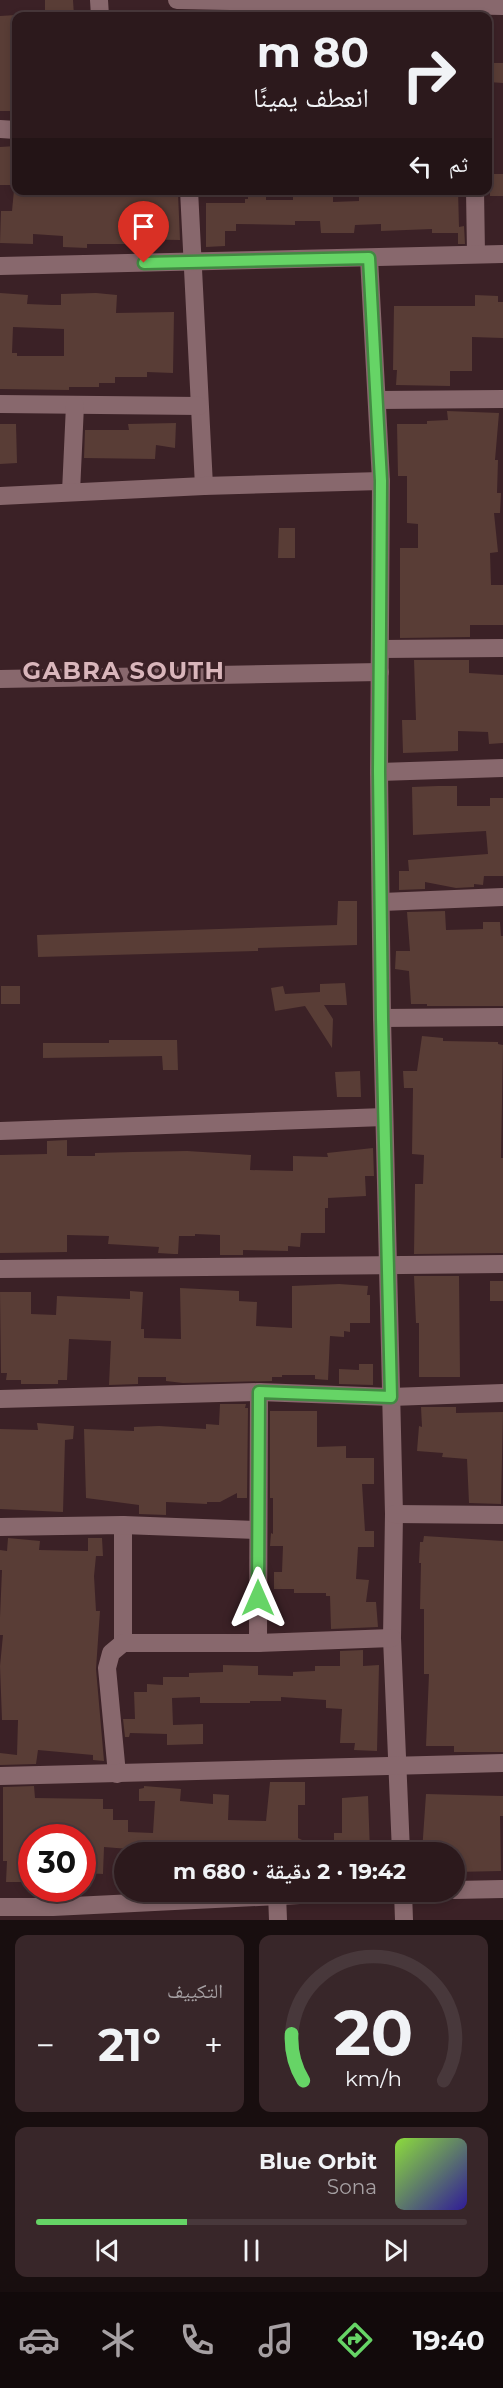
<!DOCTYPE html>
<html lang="ar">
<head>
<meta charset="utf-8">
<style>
	body { margin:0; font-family:Montserrat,"Noto Naskh Arabic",sans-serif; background:#382629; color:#f1f3f6; direction:rtl; height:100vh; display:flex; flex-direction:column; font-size:22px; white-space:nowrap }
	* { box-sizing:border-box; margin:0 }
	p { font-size:20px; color:#a6a0a3 }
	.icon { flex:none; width:33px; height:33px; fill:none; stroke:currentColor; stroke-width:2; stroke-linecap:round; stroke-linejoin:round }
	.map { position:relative; height:1920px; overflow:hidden; direction:ltr }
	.sheet { display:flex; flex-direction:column; gap:15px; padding:15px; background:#180e0f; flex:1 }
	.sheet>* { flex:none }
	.top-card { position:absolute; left:12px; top:12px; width:480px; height:183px; border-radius:12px; box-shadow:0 3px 9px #0003,0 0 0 2px #48383b; direction:rtl; background:#2c191c; color:#f1f3f6; overflow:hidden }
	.speed { position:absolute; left:18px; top:1824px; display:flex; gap:12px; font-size:30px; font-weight:700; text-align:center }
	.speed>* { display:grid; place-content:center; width:78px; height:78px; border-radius:50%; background:#2c191c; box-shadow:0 3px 9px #0003,0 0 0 2px #48383b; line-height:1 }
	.speed .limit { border:9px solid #d22; background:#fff; color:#111 }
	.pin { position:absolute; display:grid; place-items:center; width:51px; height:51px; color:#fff; margin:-62px -26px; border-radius:50% 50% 50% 0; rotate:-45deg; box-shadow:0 0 6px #0007 }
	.pin .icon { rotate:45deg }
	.me { position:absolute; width:66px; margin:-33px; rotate:0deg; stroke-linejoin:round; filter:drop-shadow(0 0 4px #0008) }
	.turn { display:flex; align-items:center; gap:21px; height:126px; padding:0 24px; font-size:27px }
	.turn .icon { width:78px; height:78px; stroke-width:2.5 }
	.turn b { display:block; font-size:42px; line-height:51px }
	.then { display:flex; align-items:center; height:57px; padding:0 24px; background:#0003; gap:12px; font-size:22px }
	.big { font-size:45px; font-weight:700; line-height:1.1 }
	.sheet .card { flex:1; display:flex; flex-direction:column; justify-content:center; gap:9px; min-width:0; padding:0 21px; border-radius:12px; background:#382629 }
	.sheet .dial { align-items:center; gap:0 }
	.dial svg { height:156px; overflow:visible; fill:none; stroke:#48383b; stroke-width:7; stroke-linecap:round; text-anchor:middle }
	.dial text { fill:#f1f3f6; stroke:none }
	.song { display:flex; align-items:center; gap:18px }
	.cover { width:72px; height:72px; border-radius:9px; background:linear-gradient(135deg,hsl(90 70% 55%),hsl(250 70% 35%)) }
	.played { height:6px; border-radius:3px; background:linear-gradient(90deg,#66d466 35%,#48383b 35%) }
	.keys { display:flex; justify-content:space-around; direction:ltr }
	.heat { display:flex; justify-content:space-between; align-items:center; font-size:33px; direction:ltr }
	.sheet .tiles { flex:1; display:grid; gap:15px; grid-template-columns:1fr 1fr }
	.card:last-child { grid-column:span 2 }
	.trip { position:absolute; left:114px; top:1842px; width:351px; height:60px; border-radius:30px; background:#2c191c; box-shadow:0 3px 9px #0003,0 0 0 2px #48383b; font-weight:700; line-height:60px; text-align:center; direction:rtl }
	.dock { display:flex; height:96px; justify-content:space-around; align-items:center; background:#120a0b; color:#a6a0a3 }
	.dock .icon { width:42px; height:42px }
	.dock .selected { color:#66d466 }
	.dock b { font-size:27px; color:#f1f3f6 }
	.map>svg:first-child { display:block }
	.building { fill:#593d36; fill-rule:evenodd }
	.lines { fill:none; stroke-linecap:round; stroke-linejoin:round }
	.minor { stroke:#88686d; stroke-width:18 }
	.route-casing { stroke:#428a42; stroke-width:15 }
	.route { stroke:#66d466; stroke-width:10 }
	.labels { text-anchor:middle; stroke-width:6; stroke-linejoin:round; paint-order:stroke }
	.district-label { font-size:24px; font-weight:bold; letter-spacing:1.5px; fill:#d9b6bb; stroke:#3b2126 }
</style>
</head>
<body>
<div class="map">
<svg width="503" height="1920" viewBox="0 0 503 1920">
	<rect width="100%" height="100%" fill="#3b2126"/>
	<g class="building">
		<path d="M45,0h28l1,16h-29z"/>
		<path d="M16,15v96h-16v-95z"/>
		<path d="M488,63h15v20l-15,-1z"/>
		<path d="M16,146v39h-16v-38z"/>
		<rect x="490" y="174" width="13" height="22"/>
		<path d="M14,190h22l-1,6 29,1v-7h72v5l42,-2 2,47 -54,-1v5h-39v4l-24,-1v-11l-30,-2v10l-33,-1 1,-32h11z"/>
		<path d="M248,190h18v10h27v-10h24v4h16v8l26,-1v-8l33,-3h66l1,37 5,-1 1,18h-7v-11h-26v-4l-51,2v-7l-26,1 -1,8h-33l-1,-12h-25v4l-59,-1v7h-11v15l-19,1v-44h39v-4h3z"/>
		<path d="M0,293l28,2 -1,9 25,1h9v-11l35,-1 21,2 -1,18 58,-1 -1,61 -26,-1v5h-32v6h-16v4h-30v3l-69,-1zM13,327l51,2v27h-47v-3h-5z"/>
		<path d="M475,295l23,1v6h5v36l-31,-1v34h-22v15l-54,-1 1,-15h-4l1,-64h81z"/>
		<path d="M447,411l52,2 -4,47h3l-1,33h4l-1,20h-6l4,39 -8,1 1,32h12v40h-33v12l-70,1v-90h18v-24l-11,-1v-47h-9l-1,-52h30v-3l21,-1z"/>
		<path d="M176,423l-1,25 -19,-3 -1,14 -71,-1 1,-28h44l-1,-6z"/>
		<path d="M0,424h16l1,39 -17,1z"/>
		<path d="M279,528h16v30h-17z"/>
		<path d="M414,660h55v13l34,2v68l-14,1 -1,-12 -30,-1v20l-55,2 -1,-33h14z"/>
		<path d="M438,786h19v20h33v-8h13v78h-19l-1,9 -9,-1v3l-18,1 -31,-6v7l-26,1v-19h10l-1,-11 80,-6 -2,-23 -73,4 -1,-48z"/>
		<path d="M338,901h19v44l-99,3v3l-220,6 -1,-22 300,-10z"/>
		<path d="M445,911l1,19 37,-1v-7h17l1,14h2v70h-76v-2h-16l-2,-33 -14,-2 1,-18h14l-3,-39z"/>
		<path d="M345,983l2,22h-23l9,14 -1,29 -27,-42 -30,5 -4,-23 12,-2 2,8 35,-2v-8z"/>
		<rect x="1" y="986" width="19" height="18"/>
		<path d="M422,1036l21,2v3l55,1v2l5,1 -2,113h2v95l-89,1 1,-70h8l1,-29 -12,-1 1,-66h-9l-1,-17h14z"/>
		<path d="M109,1040h68l1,30h-15l-1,-14 -119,2v-15h66z"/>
		<path d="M360,1071l1,26h-24l-2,-25z"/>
		<path d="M67,1140v16h28v-3l37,-1 55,-1 64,4 -1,15 43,1v-15l35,1 -1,-4 46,-5 1,28h-9l1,20 -38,2v10h-3v25h-24l-1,14 -12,-1v5l-45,-1v5h-23v-20l-25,-1v2h-16l-1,18h-4l-16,-1 1,-6 -51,-3 1,-8 -42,-1v17l-67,1v-98l47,-1v-13z"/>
		<path d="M414,1276h45l1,101h-41v-54h-3z"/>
		<rect x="490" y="1281" width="13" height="20"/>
		<path d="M339,1284l29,2 -1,9h3v28h-20v9l-6,-1v6l-14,-1 -2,44 -13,-1v-4h-33v2h-10v4l-89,2 -17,-2v-4h-28v7l-29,1 2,-44 -42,-2 -2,41h-9v4h-37v-4h-15l1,-7h-6l-1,-81h31v22l25,1 1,-19 73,3v-8l13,1 -2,37h3v9l37,1 -1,-51 59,3v10l18,1 -1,24 36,2v-42z"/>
		<path d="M359,1364h14v21l-34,-1v-15l20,1z"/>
		<path d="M220,1404h26l-1,4h3l-1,90h-10v-5l-17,9h-13v2l-41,-2v13l-27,-1v-9l-53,-7 -2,-69 50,2v-4l25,-1 47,3v-5l13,1z"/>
		<path d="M421,1407h35v6l47,-1 -2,92 -32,-1 -2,-44 -25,-2 1,-4 -26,-2 2,-25 3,1z"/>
		<path d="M270,1411h47v36l29,-1v12h28v26h-12l3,47h9v16h-16l-2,32 13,1 -3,22h10l2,25 -47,2 -1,-33h-4v-3h-32v-4h-20v-17h8l1,-26h-13l1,-13 2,1v-36h-3z"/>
		<path d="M37,1423l37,3 -1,13 -8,1 -2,72 -63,-3v-80l38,1z"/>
		<path d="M424,1536l79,5v211h-49v-6h-28l3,-72h-5v-65h-4l1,-46h-2l1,-21h3z"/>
		<path d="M8,1538l32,3 -1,9 49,1v-13h14l1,18h-7l-2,20 2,35h4l-4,58 8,92 -11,-1v-5l-55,-5 -2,14 -36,1v-12l17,2 1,-35h-16l-2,-54 3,-31h-3v-18l2,-47h-2v-20l7,1z"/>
		<path d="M363,1650v16l16,-1 -2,86 -23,-1 1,-7h-15l2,-34 -16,-1v-8l-45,-3v4h-31v2h-50v-6l-28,1 1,27 30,-1v20l-36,1v-11l-37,-1 -1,4h-4l-2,-18h12l-1,-27h13v-8l16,1v-8h26v-4l34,-1v-7l35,1v9l35,1v-4l22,-1v-5h25v-15z"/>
		<path d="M270,1782h35v23h-7v33l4,2h32v-7h8v-35l26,-2 2,56h-241v-3l-25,-2 -1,27 -18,-1v-27h-3v-12l-42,-1 -11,1v4h-3v27h2l-3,17h-19l1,-21h-4v-74l31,-1 1,12 68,1v10h10v11h15v12l25,1 2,-32h-16v-12l5,-1v-2l37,3 -1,12 33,3v-10l16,1 -1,25 38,1z"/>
		<path d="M426,1794l77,2v20h-3l1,55 -47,1v-20h-32z"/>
		<path d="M36,1888h39l-1,7 -38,1z"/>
	</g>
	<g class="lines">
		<g class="minor">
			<path d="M99,0l1,16"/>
			<path d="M177,0l326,6"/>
			<path d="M0,129l16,1"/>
			<path d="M189,190l15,296"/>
			<path d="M475,190l1,64"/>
			<path d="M369,258l12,223 -2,291 3,246 12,496 -2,124 9,214"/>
			<path d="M0,266l503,-12"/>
			<path d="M378,400l125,-1"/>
			<path d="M0,404l199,2"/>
			<path d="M71,492l4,-87"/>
			<path d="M0,496l204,-10 177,-5"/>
			<path d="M381,649l122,-1"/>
			<path d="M0,679l380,-7"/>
			<path d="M379,772l124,-4"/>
			<path d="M382,902l121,-5"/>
			<path d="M382,1018l121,-1"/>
			<path d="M0,1131l384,-14"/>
			<path d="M0,1269l503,-5"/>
			<path d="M0,1399l259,-7 132,5 112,-4"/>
			<path d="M394,1514l109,1"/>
			<path d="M123,1525v118"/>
			<path d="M0,1527l123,-2 135,5"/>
			<path d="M258,1643l1,-251"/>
			<path d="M117,1774l-10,-106 4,-15 12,-10h135l134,-5"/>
			<path d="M0,1776l503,-13"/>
			<path d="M454,1890l49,-1"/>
			<path d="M403,1892l1,28"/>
			<path d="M277,1894l1,26"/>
			<path d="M0,1907h53l308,-15"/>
		</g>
	</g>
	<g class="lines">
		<defs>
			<path id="route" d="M144,263l225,-5 12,223 -2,291 3,246 9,379 -132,-5 -1,206"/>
		</defs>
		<use href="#route" class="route-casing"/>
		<use href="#route" class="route"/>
	</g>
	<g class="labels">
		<g class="district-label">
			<text x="124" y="679">GABRA SOUTH</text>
		</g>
	</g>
</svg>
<div class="speed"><div class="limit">30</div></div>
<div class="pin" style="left:144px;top:263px;background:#d93025"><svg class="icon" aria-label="arrive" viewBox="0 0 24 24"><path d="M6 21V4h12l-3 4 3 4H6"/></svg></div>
<svg class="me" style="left:258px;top:1598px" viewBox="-20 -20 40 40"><path d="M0-17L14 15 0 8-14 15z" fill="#66d466" stroke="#fff" stroke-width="4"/></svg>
<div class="trip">19:42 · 2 دقيقة · 680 m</div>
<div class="top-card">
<div class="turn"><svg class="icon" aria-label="right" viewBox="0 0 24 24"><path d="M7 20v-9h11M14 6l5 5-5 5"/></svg><div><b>80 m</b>انعطف يمينًا</div></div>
<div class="then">ثم<svg class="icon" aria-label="left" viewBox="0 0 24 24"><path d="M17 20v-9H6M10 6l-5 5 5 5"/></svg></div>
</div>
</div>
<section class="sheet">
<div class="tiles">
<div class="card dial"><svg viewBox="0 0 100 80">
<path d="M14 69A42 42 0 1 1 86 69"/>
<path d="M14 69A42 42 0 0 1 8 45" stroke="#66d466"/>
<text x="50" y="56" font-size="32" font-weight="700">20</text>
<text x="50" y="72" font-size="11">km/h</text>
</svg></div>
<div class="card"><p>التكييف</p>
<div class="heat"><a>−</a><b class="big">21°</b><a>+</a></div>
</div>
<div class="card">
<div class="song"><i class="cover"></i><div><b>Blue Orbit</b><p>Sona</p></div></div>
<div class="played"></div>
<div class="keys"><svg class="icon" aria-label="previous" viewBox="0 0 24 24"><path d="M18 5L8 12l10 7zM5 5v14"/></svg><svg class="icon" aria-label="pause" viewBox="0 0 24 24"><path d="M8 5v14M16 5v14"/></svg><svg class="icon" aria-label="next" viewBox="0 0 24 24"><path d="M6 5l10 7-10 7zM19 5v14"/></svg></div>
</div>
</div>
</section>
<nav class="dock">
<b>19:40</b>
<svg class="icon selected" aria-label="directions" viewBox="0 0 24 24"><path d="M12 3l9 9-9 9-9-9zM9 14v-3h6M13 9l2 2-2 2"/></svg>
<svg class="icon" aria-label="music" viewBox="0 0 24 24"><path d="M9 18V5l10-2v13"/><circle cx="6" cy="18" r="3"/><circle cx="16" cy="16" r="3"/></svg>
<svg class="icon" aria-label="phone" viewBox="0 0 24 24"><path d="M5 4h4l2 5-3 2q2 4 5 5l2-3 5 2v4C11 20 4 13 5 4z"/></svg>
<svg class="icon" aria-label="climate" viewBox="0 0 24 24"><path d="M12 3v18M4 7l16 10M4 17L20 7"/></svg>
<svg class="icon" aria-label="car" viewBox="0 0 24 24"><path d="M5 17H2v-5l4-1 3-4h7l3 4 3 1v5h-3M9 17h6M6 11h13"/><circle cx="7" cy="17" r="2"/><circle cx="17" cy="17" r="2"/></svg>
</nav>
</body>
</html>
